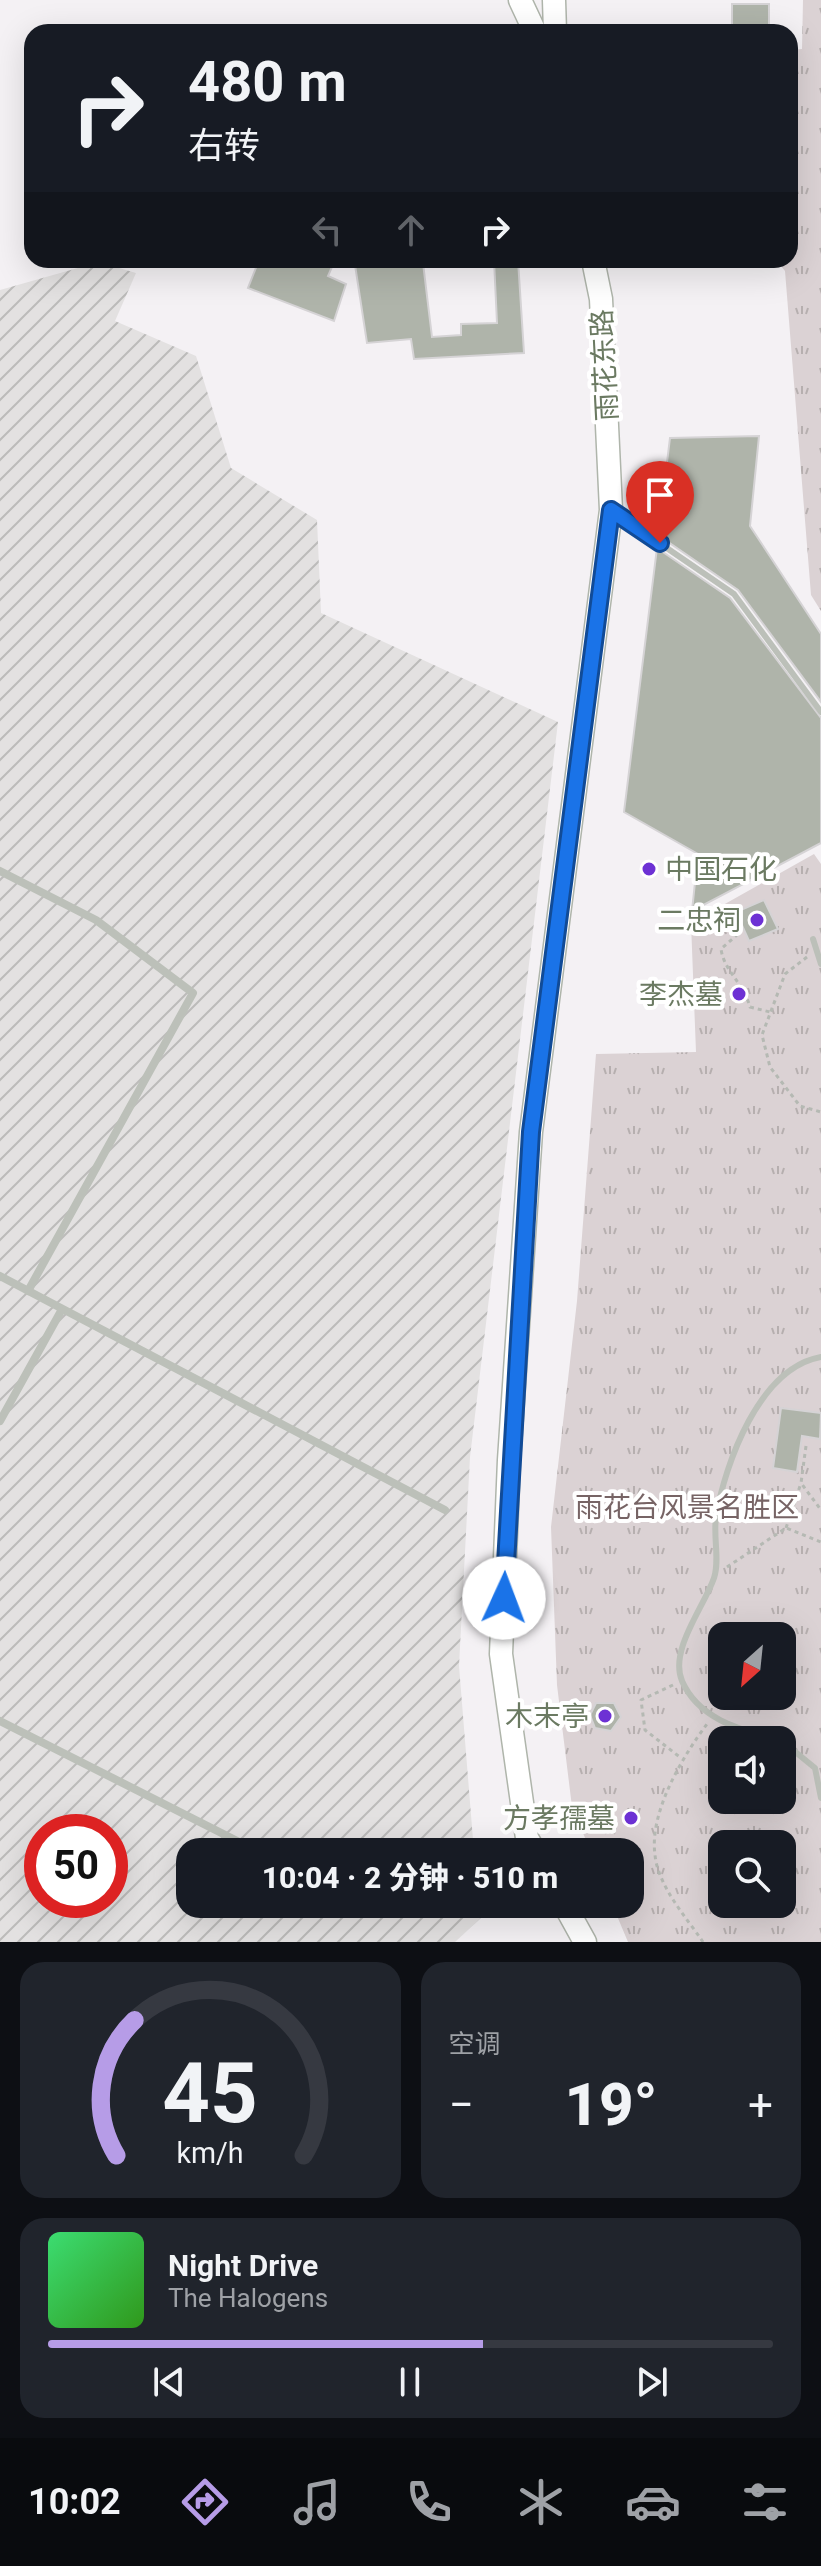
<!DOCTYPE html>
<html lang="zh">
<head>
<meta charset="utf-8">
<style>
	body { margin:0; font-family:Roboto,"Noto Sans SC",sans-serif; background:#20242c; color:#f1f3f6; height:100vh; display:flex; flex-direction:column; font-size:30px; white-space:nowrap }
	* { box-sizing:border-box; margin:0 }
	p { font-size:26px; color:#9ea1a6 }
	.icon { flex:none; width:44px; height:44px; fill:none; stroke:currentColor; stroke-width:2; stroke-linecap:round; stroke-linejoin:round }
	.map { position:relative; height:1942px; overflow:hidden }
	.details { display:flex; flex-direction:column; gap:20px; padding:20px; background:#0d0f14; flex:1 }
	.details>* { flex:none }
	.hud { position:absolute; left:24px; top:24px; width:774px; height:244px; border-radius:24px; box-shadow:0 8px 32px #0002; background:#171b24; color:#f1f3f6; overflow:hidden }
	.needle { width:52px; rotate:207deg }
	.controls { position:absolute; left:708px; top:1622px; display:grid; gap:16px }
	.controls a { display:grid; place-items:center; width:88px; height:88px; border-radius:16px; background:#171b24; box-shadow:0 8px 32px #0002; font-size:40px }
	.speed { position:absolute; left:24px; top:1814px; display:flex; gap:16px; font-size:40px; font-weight:700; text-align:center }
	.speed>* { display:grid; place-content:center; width:104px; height:104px; border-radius:50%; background:#171b24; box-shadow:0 8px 32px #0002; line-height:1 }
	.speed .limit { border:12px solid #d22; background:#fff; color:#111 }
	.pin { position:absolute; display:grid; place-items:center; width:68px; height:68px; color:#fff; margin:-82px -34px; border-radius:50% 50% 50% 0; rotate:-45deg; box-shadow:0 0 8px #0007 }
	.pin .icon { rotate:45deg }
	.me { position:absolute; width:88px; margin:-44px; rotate:2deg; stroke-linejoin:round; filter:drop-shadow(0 0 6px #0008) }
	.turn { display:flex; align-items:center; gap:28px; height:168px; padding:0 32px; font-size:36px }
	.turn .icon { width:104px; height:104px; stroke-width:2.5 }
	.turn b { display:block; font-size:56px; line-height:68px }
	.lanes { display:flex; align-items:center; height:76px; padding:0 32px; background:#0003; justify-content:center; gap:40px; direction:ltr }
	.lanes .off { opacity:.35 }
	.big { font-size:60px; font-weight:800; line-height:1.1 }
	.details .card { flex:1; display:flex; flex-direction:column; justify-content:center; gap:12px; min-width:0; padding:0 28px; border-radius:24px; background:#20242c }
	.details .dial { align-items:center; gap:0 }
	.dial svg { height:208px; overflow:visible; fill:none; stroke:#363941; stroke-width:7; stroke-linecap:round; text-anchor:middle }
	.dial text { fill:#f1f3f6; stroke:none }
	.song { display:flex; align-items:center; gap:24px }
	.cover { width:96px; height:96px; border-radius:12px; background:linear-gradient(135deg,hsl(140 70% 55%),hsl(110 70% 35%)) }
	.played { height:8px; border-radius:4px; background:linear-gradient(90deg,#b69ce7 60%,#363941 60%) }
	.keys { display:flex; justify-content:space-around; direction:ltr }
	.heat { display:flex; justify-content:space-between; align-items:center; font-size:44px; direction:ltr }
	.details .tiles { flex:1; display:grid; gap:20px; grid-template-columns:1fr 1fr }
	.card:last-child { grid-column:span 2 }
	.trip { position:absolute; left:176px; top:1838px; width:468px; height:80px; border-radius:24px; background:#171b24; box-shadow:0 8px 32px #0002; font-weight:800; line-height:80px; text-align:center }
	.tabs { display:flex; height:128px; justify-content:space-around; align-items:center; background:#090b0e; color:#9ea1a6 }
	.tabs .icon { width:56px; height:56px }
	.tabs .current { color:#b69ce7 }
	.tabs b { font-size:36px; color:#f1f3f6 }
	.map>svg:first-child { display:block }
	.industrial { fill:url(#industrial-furrows); fill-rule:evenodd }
	.park { fill:url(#park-tufts); fill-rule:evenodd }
	.building { fill:#afb4aa; stroke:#d5d3d5; stroke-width:2 }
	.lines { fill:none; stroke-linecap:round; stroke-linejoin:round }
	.secondary-casing { stroke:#afb5ab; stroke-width:25 }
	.path { stroke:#b5b9b3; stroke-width:3; stroke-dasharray:4 4; stroke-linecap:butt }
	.lane { stroke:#bcc0b9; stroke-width:6 }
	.street { stroke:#bcc0b9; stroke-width:8 }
	.secondary { stroke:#fff; stroke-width:22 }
	.route-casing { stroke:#114b97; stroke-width:20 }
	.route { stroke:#1a73e8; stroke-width:14 }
	.poi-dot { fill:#6d31d4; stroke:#fff; stroke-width:3 }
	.labels { text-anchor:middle; stroke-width:8; stroke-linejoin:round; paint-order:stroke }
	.street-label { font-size:28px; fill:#6b7a62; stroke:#fff }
	.poi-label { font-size:28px; fill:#6b7a62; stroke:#fff; text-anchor:end }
	.park-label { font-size:28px; fill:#776465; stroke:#fff }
</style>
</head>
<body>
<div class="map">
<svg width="821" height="1942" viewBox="0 0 821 1942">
	<defs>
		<pattern id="industrial-furrows" width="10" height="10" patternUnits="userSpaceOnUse" patternTransform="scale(2)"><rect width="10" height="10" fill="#e3e1e1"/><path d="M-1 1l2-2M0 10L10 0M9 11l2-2" fill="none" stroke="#bcbbba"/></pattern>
		<pattern id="park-tufts" width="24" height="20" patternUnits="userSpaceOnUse" patternTransform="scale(2)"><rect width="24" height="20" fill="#dbd2d4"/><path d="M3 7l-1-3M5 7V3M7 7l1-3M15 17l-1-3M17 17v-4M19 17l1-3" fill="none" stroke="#b6afaf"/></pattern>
	</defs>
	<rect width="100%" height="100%" fill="#f4f1f4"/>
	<path class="industrial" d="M99,262l37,11 -21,48 81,35 35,112 86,52 4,93 237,109 -88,735 -11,209 15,186h-284v52h306l-41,38h-455v-1652zM42,1832h68v68h-68z"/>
	<g class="park">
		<path d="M803,0h18v611l-10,-16 -26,-324 -9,-11h14v-210l12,-1z"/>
		<path d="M814,854l7,10v1078h-193l-16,-38h18v-52h-39l-19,-45 -15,-122 -6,-158 26,-226 19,-247 100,-2 -5,-129zM722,1636h60v60h-60zM722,1740h60v60h-60zM722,1844h60v60h-60z"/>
	</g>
	<g class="building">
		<rect x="732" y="4" width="37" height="28"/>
		<path d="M259,260h76l-7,16 18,8 -12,37 -86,-33z"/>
		<path d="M494,260h24l6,93 -110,6 -3,-20 -44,4 -12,-78 68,-2 9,74 29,-2v-11l36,-1z"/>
		<path d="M759,436l-9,90 71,108v68l-83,-112 -80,-55 12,-97z"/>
		<path d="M657,548l73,50 91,120v125l-129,68 6,-57 -74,-42z"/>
		<path d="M764,900l14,29 -29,12 -13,-29z"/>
		<path d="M781,1408l40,5 -1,26 -18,-3 -5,36 -24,-4z"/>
		<path d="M596,1703h18l7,14 -10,14 -16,-3 -5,-13z"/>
	</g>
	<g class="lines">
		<defs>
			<g id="secondary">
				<path d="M520,0l15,32"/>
				<path d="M554,0l1,32"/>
				<path d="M535,1852l-8,-14 -26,-184 8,-194 22,-328 80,-622 -10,-211 -8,-39"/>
				<path d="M564,1904l21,38"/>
			</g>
		</defs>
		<use href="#secondary" class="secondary-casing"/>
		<g class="path">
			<path d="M738,934l-17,15c3,22 22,33 29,58l20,5"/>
			<path d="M807,957l-22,17 -23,61 8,32 30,39 21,6"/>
			<path d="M806,1446l-5,37 20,27"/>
			<path d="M786,1528l15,-45"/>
			<path d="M727,1567l59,-39 35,14"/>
			<path d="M673,1685l-32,15 4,30 36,28"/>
			<path d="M703,1942c-17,-25 -45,-56 -48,-87 -6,-43 28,-99 52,-131"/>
		</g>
		<g class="lane">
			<path d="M617,514l117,80 87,118"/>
			<path d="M813,939l8,25"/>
			<path d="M778,1740c-36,-10 -79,-20 -96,-59 -13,-31 22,-74 32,-103 6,-18 -1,-41 2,-61 9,-53 43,-149 105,-160"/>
			<path d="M782,1741l33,27 6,30"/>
		</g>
		<g class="street">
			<path d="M0,871l96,49 97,73 -165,298"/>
			<path d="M0,1276l445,234"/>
			<path d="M0,1421l61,-110"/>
			<path d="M0,1721l253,128"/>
		</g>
		<use href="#secondary" class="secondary"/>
	</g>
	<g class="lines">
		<defs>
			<path id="route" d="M504,1598l27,-466 80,-622 49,33"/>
		</defs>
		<use href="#route" class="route-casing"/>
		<use href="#route" class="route"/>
	</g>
	<g class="poi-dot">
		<circle cx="649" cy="869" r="8"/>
		<circle cx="757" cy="920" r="8"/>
		<circle cx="739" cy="994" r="8"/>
		<circle cx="605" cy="1716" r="8"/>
		<circle cx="631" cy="1818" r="8"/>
	</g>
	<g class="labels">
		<g class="street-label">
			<text transform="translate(604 365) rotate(-93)" y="10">雨花东路</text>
		</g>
		<g class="poi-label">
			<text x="665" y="879" text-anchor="start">中国石化</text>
			<text x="741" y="930">二忠祠</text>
			<text x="723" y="1004">李杰墓</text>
			<text x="589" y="1726">木末亭</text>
			<text x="615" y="1828">方孝孺墓</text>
		</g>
		<g class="park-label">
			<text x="687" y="1517">雨花台风景名胜区</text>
		</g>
	</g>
</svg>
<div class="controls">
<a><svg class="needle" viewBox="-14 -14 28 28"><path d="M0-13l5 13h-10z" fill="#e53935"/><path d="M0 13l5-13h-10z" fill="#9ea1a6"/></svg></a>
<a><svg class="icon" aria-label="sound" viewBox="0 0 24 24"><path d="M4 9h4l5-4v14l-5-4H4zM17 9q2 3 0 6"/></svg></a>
<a><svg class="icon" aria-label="search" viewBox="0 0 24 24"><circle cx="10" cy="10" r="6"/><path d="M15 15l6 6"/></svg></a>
</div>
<div class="speed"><div class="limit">50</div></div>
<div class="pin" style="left:660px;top:543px;background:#d93025"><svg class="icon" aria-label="arrive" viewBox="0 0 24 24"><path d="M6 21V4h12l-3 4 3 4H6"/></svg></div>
<svg class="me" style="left:504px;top:1598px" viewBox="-20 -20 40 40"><circle r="19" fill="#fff"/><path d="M0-13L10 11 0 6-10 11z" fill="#1a73e8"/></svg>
<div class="trip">10:04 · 2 分钟 · 510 m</div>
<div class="hud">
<div class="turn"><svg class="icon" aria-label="right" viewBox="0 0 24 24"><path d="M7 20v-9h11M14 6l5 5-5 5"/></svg><div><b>480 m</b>右转</div></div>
<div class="lanes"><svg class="icon off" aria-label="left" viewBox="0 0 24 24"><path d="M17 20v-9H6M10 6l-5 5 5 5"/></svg><svg class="icon off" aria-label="ahead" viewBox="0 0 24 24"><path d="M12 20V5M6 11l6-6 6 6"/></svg><svg class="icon" aria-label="right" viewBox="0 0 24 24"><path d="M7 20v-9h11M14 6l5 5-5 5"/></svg></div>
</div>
</div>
<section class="details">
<div class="tiles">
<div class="card dial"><svg viewBox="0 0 100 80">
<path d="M14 69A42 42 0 1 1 86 69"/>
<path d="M14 69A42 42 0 0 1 21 17" stroke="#b69ce7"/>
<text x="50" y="56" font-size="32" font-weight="700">45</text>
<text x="50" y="72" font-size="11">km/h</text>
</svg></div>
<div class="card"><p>空调</p>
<div class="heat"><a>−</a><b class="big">19°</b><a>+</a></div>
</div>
<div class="card">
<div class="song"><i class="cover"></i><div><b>Night Drive</b><p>The Halogens</p></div></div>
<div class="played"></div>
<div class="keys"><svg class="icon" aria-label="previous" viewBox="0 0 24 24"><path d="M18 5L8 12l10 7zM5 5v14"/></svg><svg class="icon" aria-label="pause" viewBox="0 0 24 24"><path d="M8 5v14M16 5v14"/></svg><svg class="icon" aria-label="next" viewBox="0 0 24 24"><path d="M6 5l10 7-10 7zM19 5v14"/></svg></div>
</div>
</div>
</section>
<nav class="tabs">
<b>10:02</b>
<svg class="icon current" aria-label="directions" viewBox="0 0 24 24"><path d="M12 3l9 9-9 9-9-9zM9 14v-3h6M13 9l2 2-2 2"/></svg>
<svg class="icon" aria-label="music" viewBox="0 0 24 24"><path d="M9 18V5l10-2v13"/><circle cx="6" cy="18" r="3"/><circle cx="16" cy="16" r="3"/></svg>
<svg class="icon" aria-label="phone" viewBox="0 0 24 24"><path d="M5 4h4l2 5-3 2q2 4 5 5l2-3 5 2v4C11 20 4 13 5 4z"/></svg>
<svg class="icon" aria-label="climate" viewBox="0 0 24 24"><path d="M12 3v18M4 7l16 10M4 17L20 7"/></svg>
<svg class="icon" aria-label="car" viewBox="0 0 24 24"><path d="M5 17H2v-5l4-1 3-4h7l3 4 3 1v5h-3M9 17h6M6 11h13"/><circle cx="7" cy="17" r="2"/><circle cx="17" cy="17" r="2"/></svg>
<svg class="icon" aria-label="filters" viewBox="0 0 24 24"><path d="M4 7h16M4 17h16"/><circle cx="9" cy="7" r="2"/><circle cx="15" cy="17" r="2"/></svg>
</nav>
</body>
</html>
